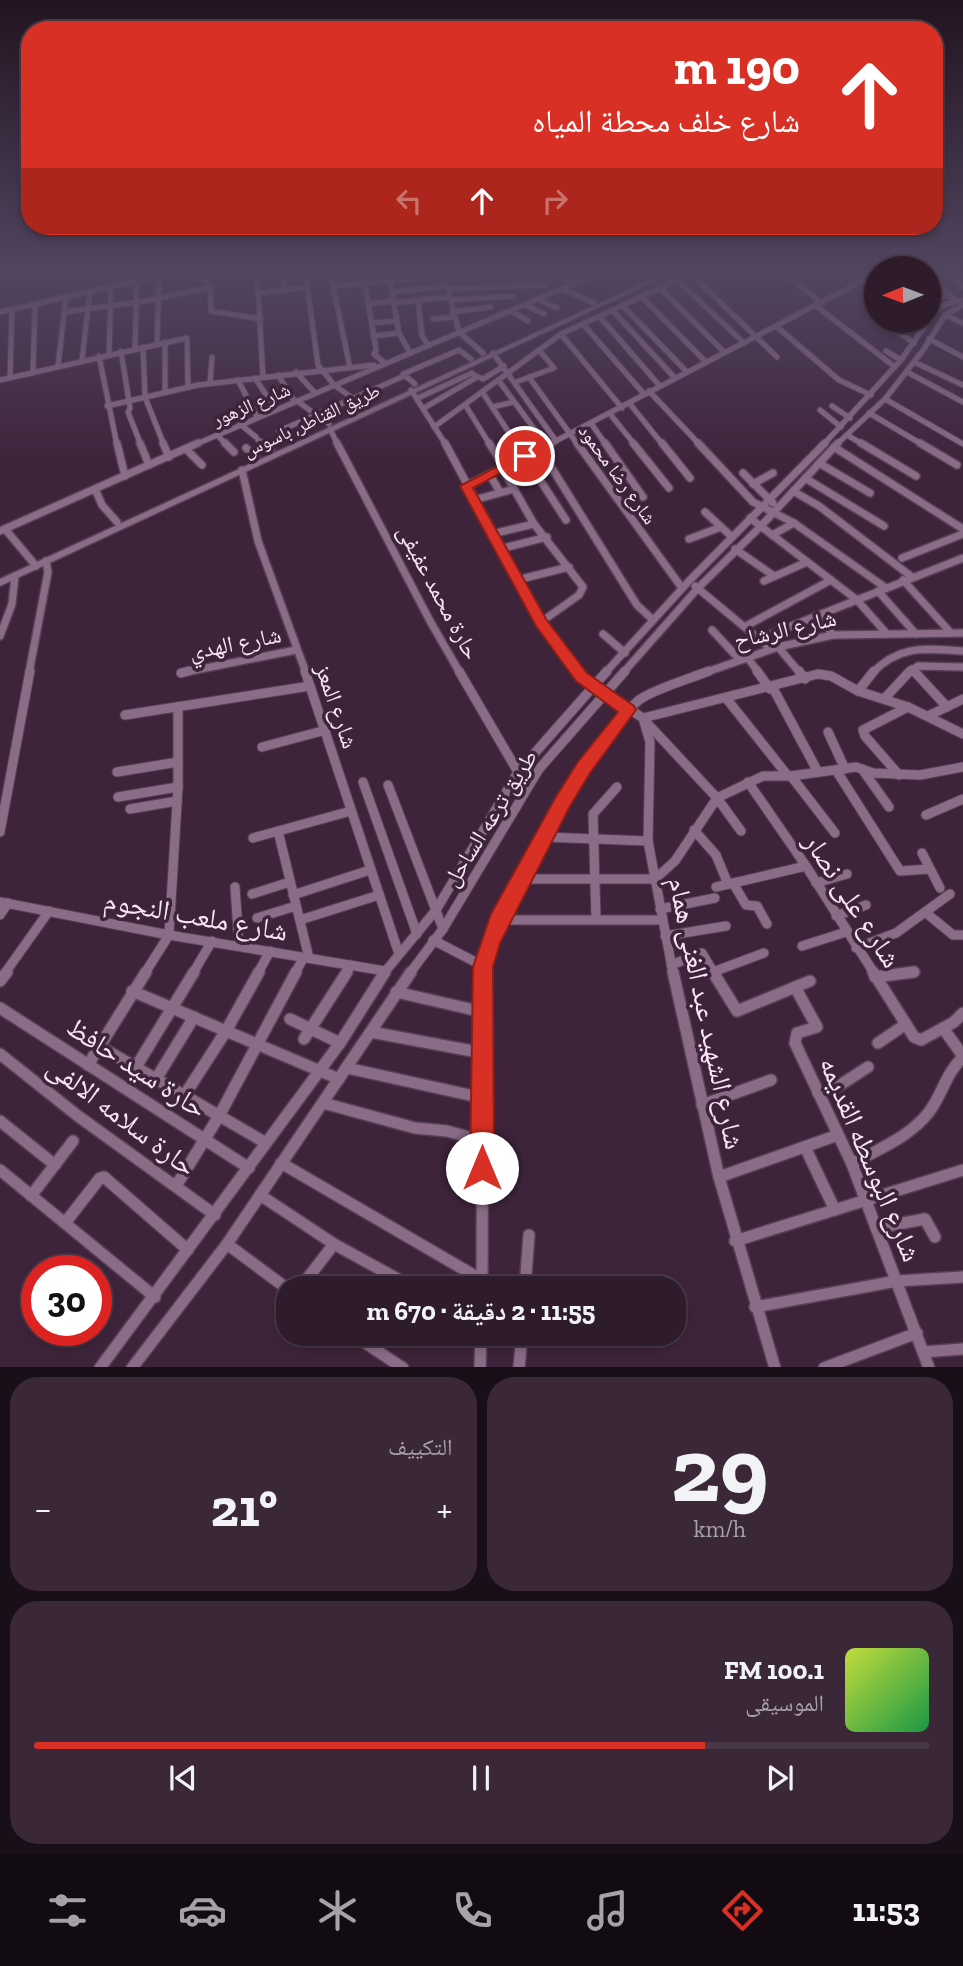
<!DOCTYPE html>
<html lang="ar">
<head>
<meta charset="utf-8">
<style>
	body { margin:0; font-family:"Zilla Slab","Noto Naskh Arabic",serif; background:#3a2838; color:#f1f3f6; direction:rtl; height:100vh; display:flex; flex-direction:column; font-size:26px; white-space:nowrap }
	* { box-sizing:border-box; margin:0 }
	p { font-size:23px; color:#a7a1a9 }
	.icon { flex:none; width:38px; height:38px; fill:none; stroke:currentColor; stroke-width:2; stroke-linecap:round; stroke-linejoin:round }
	.map { position:relative; height:1367px; overflow:hidden; direction:ltr }
	.details { display:flex; flex-direction:column; gap:10px; padding:10px; background:#190f18; flex:1 }
	.details>* { flex:none }
	.guide { position:absolute; left:21px; top:21px; width:922px; height:214px; border-radius:28px; box-shadow:0 4px 10px #0003,0 0 0 2px #493948; direction:rtl; background:#d93025; color:#fff; overflow:hidden }
	.needle { width:46px; rotate:269deg }
	.buttons { position:absolute; left:864px; top:256px; display:grid; gap:14px }
	.buttons a { display:grid; place-items:center; width:77px; height:77px; border-radius:50%; background:#2e1b2c; box-shadow:0 4px 10px #0003,0 0 0 2px #493948; font-size:35px }
	.speed { position:absolute; left:21px; top:1255px; display:flex; gap:14px; font-size:35px; font-weight:700; text-align:center }
	.speed>* { display:grid; place-content:center; width:91px; height:91px; border-radius:50%; background:#2e1b2c; box-shadow:0 4px 10px #0003,0 0 0 2px #493948; line-height:1 }
	.speed .limit { border:10px solid #d22; background:#fff; color:#111 }
	.pin { position:absolute; display:grid; place-items:center; width:60px; height:60px; color:#fff; margin:-30px; border:4px solid #fff; border-radius:50%; box-shadow:0 2px 7px #0007 }
	.me { position:absolute; width:77px; margin:-38px; rotate:0deg; stroke-linejoin:round; filter:drop-shadow(0 0 5px #0008) }
	.turn { display:flex; align-items:center; gap:24px; height:147px; padding:0 28px; font-size:32px }
	.turn .icon { width:91px; height:91px; stroke-width:2.5 }
	.turn b { display:block; font-size:49px; line-height:60px }
	.lanes { display:flex; align-items:center; height:66px; padding:0 28px; background:#0003; justify-content:center; gap:35px; direction:ltr }
	.lanes .off { opacity:.35 }
	.big { font-size:52px; font-weight:700; line-height:1.1 }
	.details .widget { flex:1; display:flex; flex-direction:column; justify-content:center; gap:10px; min-width:0; padding:0 24px; border-radius:28px; background:#3a2838 }
	.details .dial { align-items:center; gap:0 }
	.dial b { font-size:91px; line-height:1 }
	.song { display:flex; align-items:center; gap:21px }
	.cover { width:84px; height:84px; border-radius:10px; background:linear-gradient(135deg,hsl(70 70% 55%),hsl(140 70% 35%)) }
	.played { height:7px; border-radius:4px; background:linear-gradient(90deg,#d93025 75%,#493948 75%) }
	.keys { display:flex; justify-content:space-around; direction:ltr }
	.heat { display:flex; justify-content:space-between; align-items:center; font-size:38px; direction:ltr }
	.details .tiles { flex:1; display:grid; gap:10px; grid-template-columns:1fr 1fr }
	.widget:last-child { grid-column:span 2 }
	.trip { position:absolute; left:276px; top:1276px; width:410px; height:70px; border-radius:28px; background:#2e1b2c; box-shadow:0 4px 10px #0003,0 0 0 2px #493948; font-weight:700; line-height:70px; text-align:center; direction:rtl }
	.menu { display:flex; height:112px; justify-content:space-around; align-items:center; background:#120b12; color:#a7a1a9 }
	.menu .icon { width:49px; height:49px }
	.menu .active { color:#d93025 }
	.menu b { font-size:32px; color:#f1f3f6 }
	.map>svg:first-child { display:block }
	.lines { fill:none; stroke-linecap:round; stroke-linejoin:round }
	.stream { stroke:#4a564e; stroke-width:2 }
	.street-far3-casing { stroke:#574055; stroke-width:7 }
	.street-far2-casing { stroke:#574055; stroke-width:10 }
	.street-far1-casing { stroke:#574055; stroke-width:11 }
	.street-casing { stroke:#574055; stroke-width:14 }
	.secondary-casing { stroke:#574055; stroke-width:3 }
	.street-far3 { stroke:#8b6c87; stroke-width:5 }
	.street-far2 { stroke:#8b6c87; stroke-width:7 }
	.street-far1 { stroke:#8b6c87; stroke-width:9 }
	.street { stroke:#8b6c87; stroke-width:11 }
	.secondary { fill:#8b6c87; fill-rule:evenodd }
	.route { fill:#d93025; stroke:#8d1f18; stroke-width:2 }
	.labels { text-anchor:middle; stroke-width:7; stroke-linejoin:round; paint-order:stroke }
	.far-street-label { font-size:19px; fill:#f7e6f5; stroke:#3e243b }
	.street-label { font-size:23px; fill:#f7e6f5; stroke:#3e243b }
	.near-street-label { font-size:28px; fill:#f7e6f5; stroke:#3e243b }
</style>
</head>
<body>
<div class="map">
<svg width="963" height="1368" viewBox="0 0 963 1368">
	<rect width="100%" height="100%" fill="#3e243b"/>
	<g class="lines">
		<g class="stream">
			<path d="M105,286l62,-15"/>
			<path d="M0,309l88,-20"/>
		</g>
		<defs>
			<g id="street-far3">
				<path d="M198,271l12,16 1,24 50,8"/>
				<path d="M257,271l6,106"/>
				<path d="M282,271l2,19"/>
				<path d="M305,271l13,94 16,20 31,22"/>
				<path d="M330,271l20,97"/>
				<path d="M558,271l12,15"/>
				<path d="M578,271l5,10"/>
				<path d="M623,271l12,5"/>
				<path d="M768,271l4,3"/>
				<path d="M782,271l38,31"/>
				<path d="M945,271l18,16"/>
				<path d="M691,274l86,83"/>
				<path d="M929,276l27,25"/>
				<path d="M332,277l58,-6"/>
				<path d="M446,279l94,-6"/>
				<path d="M677,280l67,63"/>
				<path d="M390,281l9,52 11,20"/>
				<path d="M365,283l11,67 -2,4 11,9"/>
				<path d="M447,285l12,47"/>
				<path d="M334,286l112,-10"/>
				<path d="M660,288l64,64"/>
				<path d="M448,289l98,-4"/>
				<path d="M562,289l32,14"/>
				<path d="M392,292l55,-6"/>
				<path d="M260,293l47,-6"/>
				<path d="M642,297l63,64"/>
				<path d="M538,299l19,9"/>
				<path d="M418,300l4,36 6,9"/>
				<path d="M450,300l63,-4"/>
				<path d="M929,301l20,-6"/>
				<path d="M394,303l55,-6"/>
				<path d="M368,304l26,-3"/>
				<path d="M525,305l19,9"/>
				<path d="M815,305l80,62"/>
				<path d="M623,306l63,65"/>
				<path d="M511,311l17,10"/>
				<path d="M613,311l61,66"/>
				<path d="M0,312l181,-41"/>
				<path d="M64,312l82,-11 64,-14"/>
				<path d="M452,312l39,-5"/>
				<path d="M945,315l18,8"/>
				<path d="M600,317l59,68"/>
				<path d="M433,319l21,-2"/>
				<path d="M372,323l24,-2"/>
				<path d="M583,324l61,70"/>
				<path d="M888,325l26,18"/>
				<path d="M776,326l63,54 32,15"/>
				<path d="M459,332l24,21"/>
				<path d="M561,334l61,74"/>
				<path d="M373,336l26,-3"/>
				<path d="M929,339l34,18"/>
				<path d="M165,342v50"/>
				<path d="M157,344l2,-68"/>
				<path d="M143,347l2,50 19,48"/>
				<path d="M135,348l2,-67"/>
				<path d="M121,351l9,57 -2,4 13,33"/>
				<path d="M886,351l15,9"/>
				<path d="M493,353l63,88"/>
				<path d="M109,354l2,-67"/>
				<path d="M99,356l18,89"/>
				<path d="M82,360l8,-69"/>
				<path d="M914,362l49,23"/>
				<path d="M58,366l8,-69"/>
				<path d="M296,372l19,21"/>
				<path d="M907,372l56,30"/>
				<path d="M33,373l2,-69"/>
				<path d="M278,375l17,27"/>
				<path d="M474,375l9,4 21,-13"/>
				<path d="M529,377l49,68"/>
				<path d="M10,378l2,-69"/>
				<path d="M255,378l21,32"/>
				<path d="M0,380l187,-42 1,49"/>
				<path d="M238,380l19,37"/>
				<path d="M499,381l47,64"/>
				<path d="M516,382l38,-14 -15,-18"/>
				<path d="M210,383l2,-26"/>
				<path d="M415,384l-12,-10 56,-24 12,9"/>
				<path d="M411,390l35,55"/>
				<path d="M649,391l51,54"/>
				<path d="M483,393l34,52"/>
				<path d="M418,398l54,-25"/>
				<path d="M885,399l78,45"/>
				<path d="M297,401l32,23"/>
				<path d="M630,404l33,41"/>
				<path d="M107,406l91,-21 176,-20"/>
				<path d="M466,406l24,39"/>
				<path d="M832,406l18,12"/>
				<path d="M492,407l22,-5"/>
				<path d="M424,408l53,-31"/>
				<path d="M820,410l21,17"/>
				<path d="M869,413l54,32"/>
				<path d="M610,414l25,31"/>
				<path d="M591,423l15,22"/>
				<path d="M240,424l16,13"/>
				<path d="M434,427l127,-93 136,-63"/>
				<path d="M330,429l8,16"/>
				<path d="M279,431l125,-55"/>
				<path d="M217,435l10,10"/>
				<path d="M847,435l17,10"/>
				<path d="M258,440l6,5"/>
				<path d="M194,445l410,-174"/>
				<path d="M548,445l329,-172"/>
				<path d="M823,445l78,-85 35,-50 10,-6 17,-4"/>
				<path d="M836,445l49,-46 39,-50 21,-34 18,-10"/>
			</g>
			<g id="street-far2">
				<path d="M117,443l8,33"/>
				<path d="M140,443l9,22"/>
				<path d="M163,443l6,14"/>
				<path d="M225,443l9,9"/>
				<path d="M262,443l9,7"/>
				<path d="M337,443l93,178 30,52"/>
				<path d="M445,443l96,179 38,51"/>
				<path d="M489,443l15,24"/>
				<path d="M516,443l50,77"/>
				<path d="M577,443l105,145"/>
				<path d="M605,443l38,54"/>
				<path d="M633,443l36,45"/>
				<path d="M662,443l28,35"/>
				<path d="M698,443l55,59 41,21 92,65"/>
				<path d="M861,443l55,33"/>
				<path d="M920,443l37,22"/>
				<path d="M834,447l129,82"/>
				<path d="M246,448l10,9"/>
				<path d="M186,449l16,16"/>
				<path d="M540,449l97,156 16,15"/>
				<path d="M819,463l51,30"/>
				<path d="M502,468l32,56 49,63 -4,8 -38,27"/>
				<path d="M242,470l16,71 48,132"/>
				<path d="M743,473l30,30"/>
				<path d="M490,475l10,17"/>
				<path d="M805,478l79,48"/>
				<path d="M753,484l20,-11"/>
				<path d="M466,486l86,-43"/>
				<path d="M95,489l7,16 15,17"/>
				<path d="M793,491l26,15 93,71"/>
				<path d="M474,500l40,-11"/>
				<path d="M705,512l26,24"/>
				<path d="M750,518l107,82 30,34"/>
				<path d="M5,529l31,37"/>
				<path d="M0,531l198,-88"/>
				<path d="M492,534l42,-10"/>
				<path d="M772,535l22,-12"/>
				<path d="M689,539l32,-12"/>
				<path d="M500,549l47,-12"/>
				<path d="M735,549l39,27"/>
				<path d="M902,558l61,-24"/>
				<path d="M517,580l52,-13"/>
				<path d="M903,580l48,53"/>
				<path d="M764,581l43,-19"/>
				<path d="M695,586l76,63"/>
				<path d="M878,591l38,43"/>
				<path d="M817,615l16,20"/>
				<path d="M746,626l85,-46"/>
				<path d="M712,630l27,29"/>
				<path d="M603,634l22,19"/>
				<path d="M0,636l12,-32 3,-28"/>
				<path d="M761,638l202,-80"/>
				<path d="M778,647l22,26"/>
				<path d="M747,657l12,16"/>
				<path d="M912,669l4,4"/>
				<path d="M29,673l19,-101 -2,-11"/>
				<path d="M181,673l115,-23"/>
				<path d="M605,673l84,-92 136,-138"/>
				<path d="M623,673l75,-85 63,-62 77,-83"/>
				<path d="M704,673l74,-26 55,-12 130,-2"/>
				<path d="M872,673c29,-29 53,-24 91,-22"/>
				<path d="M908,673l10,-7 45,1"/>
			</g>
			<g id="street-far1">
				<path d="M305,671l94,283"/>
				<path d="M459,671l59,101"/>
				<path d="M578,671l8,11 57,36 7,24 -2,99 25,132"/>
				<path d="M757,671l13,18"/>
				<path d="M799,671l6,8"/>
				<path d="M914,671l33,36"/>
				<path d="M181,673l8,-2"/>
				<path d="M773,688l45,84"/>
				<path d="M858,691l16,-20"/>
				<path d="M726,698l62,78"/>
				<path d="M884,699l26,-28"/>
				<path d="M125,715l185,-29"/>
				<path d="M928,716l35,-17"/>
				<path d="M643,718l175,-44 13,2 27,15 50,16 55,27"/>
				<path d="M647,723l70,75 24,33"/>
				<path d="M828,732l17,37"/>
				<path d="M262,747l64,-17"/>
				<path d="M862,769l27,38"/>
				<path d="M836,770l64,101 30,-2"/>
				<path d="M117,772l61,-10"/>
				<path d="M899,775l-34,-39 -2,-6 45,-23"/>
				<path d="M791,776l44,57"/>
				<path d="M363,782l54,152"/>
				<path d="M748,782l58,84 68,107"/>
				<path d="M388,785l55,144"/>
				<path d="M118,797l60,-10"/>
				<path d="M130,809l47,-8"/>
				<path d="M926,815l37,-16"/>
				<path d="M694,830l22,25 12,29"/>
				<path d="M278,831l31,127"/>
				<path d="M0,832l30,-161"/>
				<path d="M544,837l104,4"/>
				<path d="M253,838l98,-27"/>
				<path d="M922,853l18,35"/>
				<path d="M521,879h134l20,-18 42,-63 46,-22h28l65,-9 17,6 47,2 43,-8"/>
				<path d="M733,883l13,22 11,1 10,18"/>
				<path d="M816,883l31,-9"/>
				<path d="M235,887l4,58"/>
				<path d="M716,887l90,-21"/>
				<path d="M252,894l38,-12"/>
				<path d="M293,895l77,-25"/>
				<path d="M0,902l169,33 216,36"/>
				<path d="M660,909l55,-11"/>
				<path d="M925,912l28,23h10"/>
				<path d="M0,915l8,-12"/>
				<path d="M836,916l30,-11"/>
				<path d="M257,918l39,-12"/>
				<path d="M596,919l-3,-105 24,-27"/>
				<path d="M300,920l79,-25"/>
				<path d="M498,920h164"/>
				<path d="M665,936l61,-10"/>
				<path d="M433,940l50,26"/>
				<path d="M802,946l44,-14"/>
				<path d="M856,948l40,-15 54,-39"/>
				<path d="M671,965l31,-12 12,20"/>
				<path d="M713,972l51,-19"/>
				<path d="M5,973l44,-62"/>
				<path d="M145,973l24,-38 9,-148v-80"/>
				<path d="M193,973l19,-32"/>
				<path d="M258,973l12,-22"/>
				<path d="M295,973l9,-16"/>
				<path d="M346,973l5,-8"/>
				<path d="M384,973l52,-63 82,-138 89,-101"/>
				<path d="M410,973l33,-44 96,-160 86,-98"/>
				<path d="M483,973c0,-48 117,-241 156,-273 13,-10 52,-22 70,-29"/>
				<path d="M904,973l10,-1"/>
			</g>
			<g id="street">
				<path d="M673,972l46,205 56,191"/>
				<path d="M713,972l24,39 73,-30"/>
				<path d="M873,972l41,65 7,3 33,-18 9,-9"/>
				<path d="M875,977l39,-5"/>
				<path d="M0,981l7,-9"/>
				<path d="M795,987l22,40 -20,6 -2,10 57,121 77,204"/>
				<path d="M132,991l207,88"/>
				<path d="M396,992l87,20"/>
				<path d="M0,1008l249,160"/>
				<path d="M290,1019l50,24"/>
				<path d="M943,1028l20,28"/>
				<path d="M371,1032l112,21"/>
				<path d="M304,1039l43,-67"/>
				<path d="M878,1043l28,-19"/>
				<path d="M99,1046l167,97"/>
				<path d="M0,1054l78,62 137,99"/>
				<path d="M88,1065l58,-93"/>
				<path d="M136,1067l58,-95"/>
				<path d="M347,1068l136,30"/>
				<path d="M156,1079l38,-62"/>
				<path d="M818,1093l19,-6 31,-20"/>
				<path d="M184,1096l42,-65 33,-59"/>
				<path d="M323,1103l92,25 32,3 36,10"/>
				<path d="M702,1105l69,-25"/>
				<path d="M0,1121l55,44"/>
				<path d="M805,1147l30,63"/>
				<path d="M281,1163l201,117"/>
				<path d="M852,1164c26,-15 58,-27 77,-52 13,-17 17,-39 34,-55"/>
				<path d="M0,1170l155,127"/>
				<path d="M719,1177l119,-42"/>
				<path d="M176,1186l43,-70 77,-144"/>
				<path d="M260,1195l74,49 80,44"/>
				<path d="M31,1196l42,-55"/>
				<path d="M65,1223l35,-45 4,-1 84,73"/>
				<path d="M876,1228l49,-9 10,18"/>
				<path d="M735,1241l228,-71"/>
				<path d="M227,1244l62,46"/>
				<path d="M300,1288l34,-44"/>
				<path d="M482,1288l1,-316"/>
				<path d="M525,1288l4,-53"/>
				<path d="M755,1307l142,-26 66,-4"/>
				<path d="M352,1334l51,34"/>
				<path d="M923,1352l40,-3"/>
				<path d="M100,1368l240,-325 45,-71"/>
				<path d="M132,1368l95,-124 184,-272"/>
				<path d="M480,1368l1,-34"/>
				<path d="M519,1368l3,-34"/>
				<path d="M824,1368l93,-35"/>
			</g>
			<path id="secondary" d="M670,271h7l-677,315v-7z"/>
		</defs>
		<use href="#street-far3" class="street-far3-casing"/>
		<use href="#street-far2" class="street-far2-casing"/>
		<use href="#street-far1" class="street-far1-casing"/>
		<use href="#street" class="street-casing"/>
		<use href="#secondary" class="secondary-casing"/>
		<use href="#street-far3" class="street-far3"/>
		<use href="#street-far2" class="street-far2"/>
		<use href="#street-far1" class="street-far1"/>
		<use href="#street" class="street"/>
		<use href="#secondary" class="secondary"/>
	</g>
	<linearGradient id="sky" x2="0" y2="1"><stop stop-color="#221420"/><stop offset="0.59" stop-color="#524560"/><stop offset="1" stop-color="#524560" stop-opacity="0"/></linearGradient>
	<rect width="963" height="462" fill="url(#sky)"/>
	<path class="route" d="M525,452l6,4 -2,2 -56,30 73,131 41,54 47,33 2,4 -46,63 -20,33 -70,137 -7,24 1,201 -3,9 -9,3 -8,-3 -4,-9 3,-201 18,-53 66,-119 21,-33 40,-50 -42,-31 -40,-55 -76,-140z"/>
	<g class="labels">
		<g class="far-street-label">
			<text transform="translate(251 404) rotate(-23)" y="7">شارع الزهور</text>
			<text transform="translate(311 420) rotate(-25)" y="7">طريق القناطر, باسوس</text>
			<text transform="translate(618 474) rotate(54)" y="7">شارع رضا محمود</text>
		</g>
		<g class="street-label">
			<text transform="translate(439 592) rotate(62)" y="8">حارة محمد عفيفى</text>
			<text transform="translate(785 629) rotate(-13)" y="8">شارع الرشاح</text>
			<text transform="translate(235 643) rotate(-11)" y="8">شارع الهدي</text>
			<text transform="translate(337 706) rotate(71)" y="8">شارع المعز</text>
			<text transform="translate(490 818) rotate(-58)" y="8">طريق ترعه الساحل</text>
		</g>
		<g class="near-street-label">
			<text transform="translate(853 900) rotate(57)" y="10">شارع على نصار</text>
			<text transform="translate(196 915) rotate(10)" y="10">شارع ملعب النجوم</text>
			<text transform="translate(707 1013) rotate(78)" y="10">شارع الشهيد عبد الغنى همام</text>
			<text transform="translate(137 1067) rotate(33)" y="10">حارة سيد حافظ</text>
			<text transform="translate(122 1116) rotate(37)" y="10">حارة سلامه الالفى</text>
			<text transform="translate(871 1159) rotate(67)" y="10">شارع البوسطه القديمه</text>
		</g>
	</g>
</svg>
<div class="buttons">
<a><svg class="needle" viewBox="-14 -14 28 28"><path d="M0-13l5 13h-10z" fill="#e53935"/><path d="M0 13l5-13h-10z" fill="#a7a1a9"/></svg></a>
</div>
<div class="speed"><div class="limit">30</div></div>
<div class="pin" style="left:525px;top:456px;background:#d93025"><svg class="icon" aria-label="arrive" viewBox="0 0 24 24"><path d="M6 21V4h12l-3 4 3 4H6"/></svg></div>
<svg class="me" style="left:482px;top:1168px" viewBox="-20 -20 40 40"><circle r="19" fill="#fff"/><path d="M0-13L10 11 0 6-10 11z" fill="#d93025"/></svg>
<div class="trip">11:55 · 2 دقيقة · 670 m</div>
<div class="guide">
<div class="turn"><svg class="icon" aria-label="ahead" viewBox="0 0 24 24"><path d="M12 20V5M6 11l6-6 6 6"/></svg><div><b>190 m</b>شارع خلف محطة المياه</div></div>
<div class="lanes"><svg class="icon off" aria-label="left" viewBox="0 0 24 24"><path d="M17 20v-9H6M10 6l-5 5 5 5"/></svg><svg class="icon" aria-label="ahead" viewBox="0 0 24 24"><path d="M12 20V5M6 11l6-6 6 6"/></svg><svg class="icon off" aria-label="right" viewBox="0 0 24 24"><path d="M7 20v-9h11M14 6l5 5-5 5"/></svg></div>
</div>
</div>
<section class="details">
<div class="tiles">
<div class="widget dial"><b>29</b><p>km/h</p></div>
<div class="widget"><p>التكييف</p>
<div class="heat"><a>−</a><b class="big">21°</b><a>+</a></div>
</div>
<div class="widget">
<div class="song"><i class="cover"></i><div><b>100.1 FM</b><p>الموسيقى</p></div></div>
<div class="played"></div>
<div class="keys"><svg class="icon" aria-label="previous" viewBox="0 0 24 24"><path d="M18 5L8 12l10 7zM5 5v14"/></svg><svg class="icon" aria-label="pause" viewBox="0 0 24 24"><path d="M8 5v14M16 5v14"/></svg><svg class="icon" aria-label="next" viewBox="0 0 24 24"><path d="M6 5l10 7-10 7zM19 5v14"/></svg></div>
</div>
</div>
</section>
<nav class="menu">
<b>11:53</b>
<svg class="icon active" aria-label="directions" viewBox="0 0 24 24"><path d="M12 3l9 9-9 9-9-9zM9 14v-3h6M13 9l2 2-2 2"/></svg>
<svg class="icon" aria-label="music" viewBox="0 0 24 24"><path d="M9 18V5l10-2v13"/><circle cx="6" cy="18" r="3"/><circle cx="16" cy="16" r="3"/></svg>
<svg class="icon" aria-label="phone" viewBox="0 0 24 24"><path d="M5 4h4l2 5-3 2q2 4 5 5l2-3 5 2v4C11 20 4 13 5 4z"/></svg>
<svg class="icon" aria-label="climate" viewBox="0 0 24 24"><path d="M12 3v18M4 7l16 10M4 17L20 7"/></svg>
<svg class="icon" aria-label="car" viewBox="0 0 24 24"><path d="M5 17H2v-5l4-1 3-4h7l3 4 3 1v5h-3M9 17h6M6 11h13"/><circle cx="7" cy="17" r="2"/><circle cx="17" cy="17" r="2"/></svg>
<svg class="icon" aria-label="filters" viewBox="0 0 24 24"><path d="M4 7h16M4 17h16"/><circle cx="9" cy="7" r="2"/><circle cx="15" cy="17" r="2"/></svg>
</nav>
</body>
</html>
